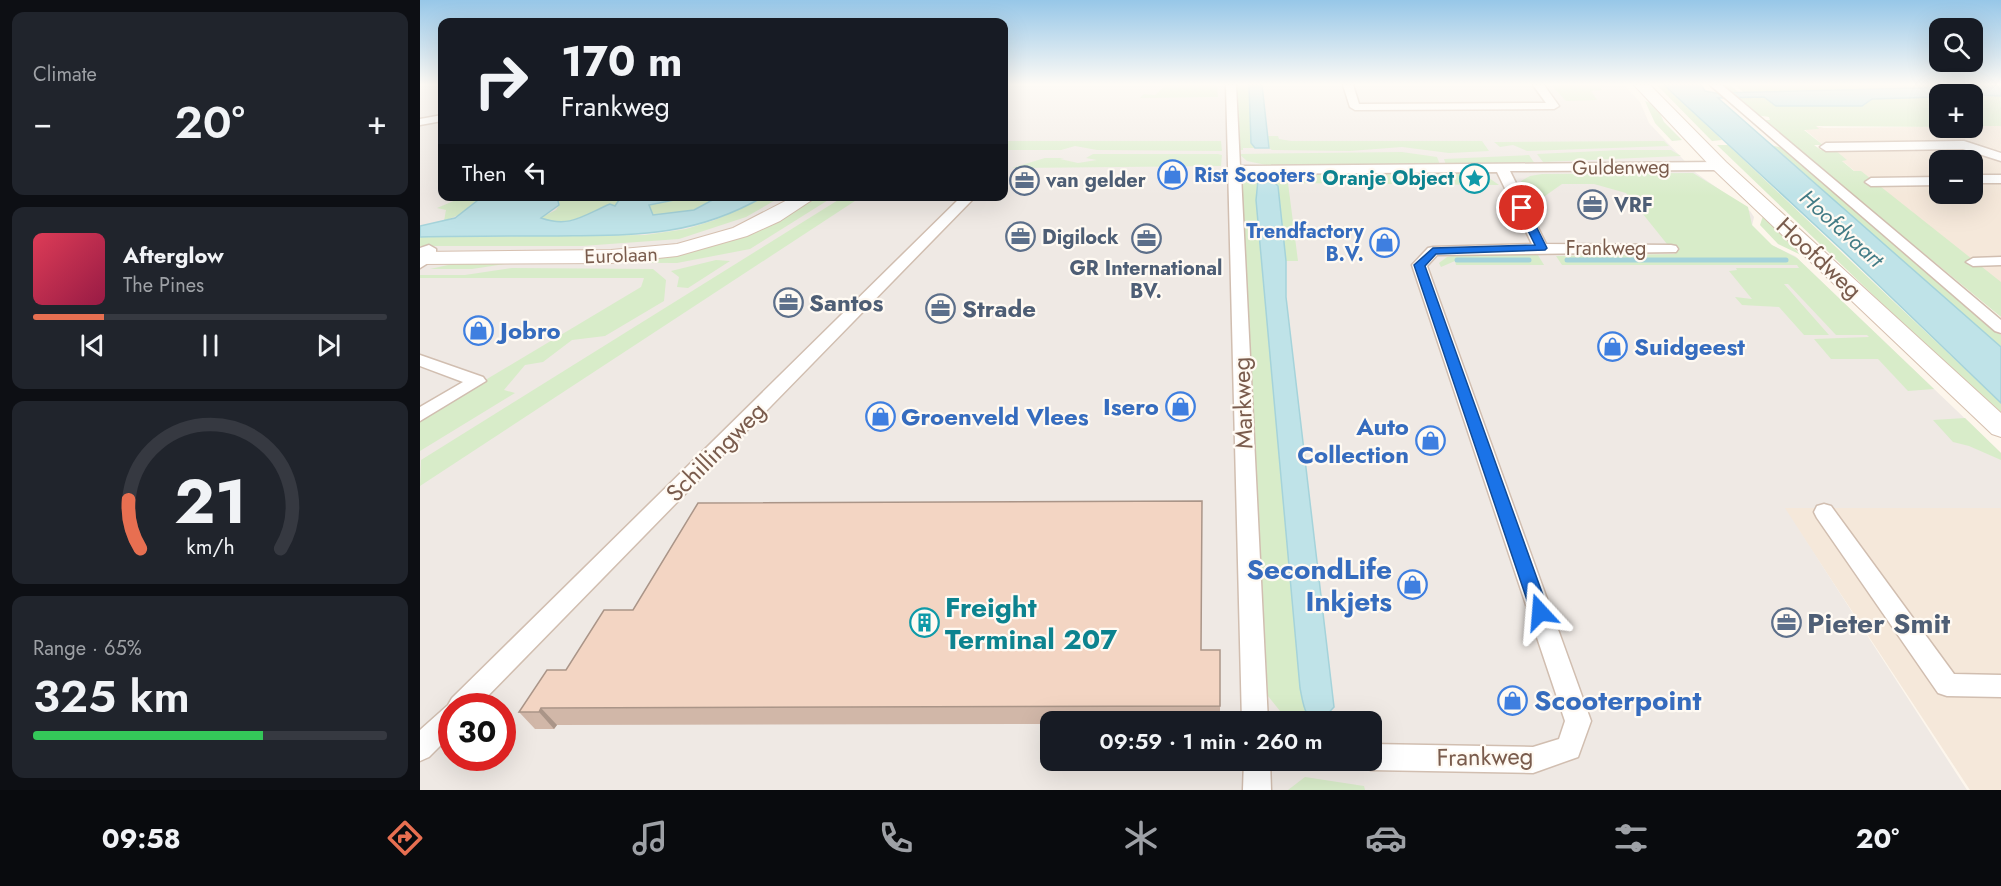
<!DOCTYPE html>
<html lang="en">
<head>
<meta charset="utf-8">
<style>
	body { margin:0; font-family:Jost,sans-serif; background:#20242c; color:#f1f3f6; height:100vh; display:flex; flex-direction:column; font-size:22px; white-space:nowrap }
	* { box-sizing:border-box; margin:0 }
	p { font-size:20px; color:#9ea1a6 }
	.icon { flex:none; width:33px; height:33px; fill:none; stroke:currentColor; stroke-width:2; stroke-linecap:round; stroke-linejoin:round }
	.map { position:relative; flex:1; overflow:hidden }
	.drawer { display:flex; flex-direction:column; gap:12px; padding:12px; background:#0d0f14; width:420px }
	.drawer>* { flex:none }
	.banner { position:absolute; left:18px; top:18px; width:570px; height:183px; border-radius:12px; box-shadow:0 6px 24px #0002; background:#171b24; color:#f1f3f6; overflow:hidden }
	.buttons { position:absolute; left:1509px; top:18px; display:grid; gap:12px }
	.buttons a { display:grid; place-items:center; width:54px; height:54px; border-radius:12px; background:#171b24; box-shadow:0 6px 24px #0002; font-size:30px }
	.speed { position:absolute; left:18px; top:693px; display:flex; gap:12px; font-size:30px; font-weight:700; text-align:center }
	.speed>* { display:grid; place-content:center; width:78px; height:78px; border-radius:50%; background:#171b24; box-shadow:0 6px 24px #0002; line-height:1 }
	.speed .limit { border:9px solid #d22; background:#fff; color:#111 }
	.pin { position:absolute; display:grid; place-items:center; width:51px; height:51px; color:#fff; margin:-26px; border:3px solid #fff; border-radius:50%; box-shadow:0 2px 6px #0007 }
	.me { position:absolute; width:66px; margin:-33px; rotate:341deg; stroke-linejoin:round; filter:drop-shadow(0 0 4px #0008) }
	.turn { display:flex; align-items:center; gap:21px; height:126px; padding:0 24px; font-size:27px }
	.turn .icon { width:78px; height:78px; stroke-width:2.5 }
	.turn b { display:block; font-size:42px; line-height:51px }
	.then { display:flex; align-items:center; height:57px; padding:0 24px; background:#0003; gap:12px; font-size:22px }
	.big { font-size:45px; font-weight:600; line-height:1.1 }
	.drawer .widget { flex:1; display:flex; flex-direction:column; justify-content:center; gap:9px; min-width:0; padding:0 21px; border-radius:12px; background:#20242c }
	.drawer .dial { align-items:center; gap:0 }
	.dial svg { height:156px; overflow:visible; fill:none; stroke:#363941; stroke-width:7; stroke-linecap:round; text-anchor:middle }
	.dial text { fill:#f1f3f6; stroke:none }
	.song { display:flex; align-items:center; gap:18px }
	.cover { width:72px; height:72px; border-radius:9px; background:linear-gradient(135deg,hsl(350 70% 55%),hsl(340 70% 35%)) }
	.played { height:6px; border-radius:3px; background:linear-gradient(90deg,#e76f51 20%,#363941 20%) }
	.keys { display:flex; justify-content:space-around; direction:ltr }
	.heat { display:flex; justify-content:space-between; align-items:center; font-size:33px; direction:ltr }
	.charge { height:9px; border-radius:4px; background:linear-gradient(90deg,#34c759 65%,#363941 0) }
	.trip { position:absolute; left:620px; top:711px; width:342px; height:60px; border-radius:12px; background:#171b24; box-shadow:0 6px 24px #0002; font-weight:600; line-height:60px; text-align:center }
	.dock { display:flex; height:96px; justify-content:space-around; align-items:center; background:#090b0e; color:#9ea1a6 }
	.dock .icon { width:42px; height:42px }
	.dock .on { color:#e76f51 }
	.dock b { font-size:27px; color:#f1f3f6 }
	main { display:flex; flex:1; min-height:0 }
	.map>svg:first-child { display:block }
	.residential { fill:#f5e8da; fill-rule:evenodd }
	.industrial { fill:#efe9e4; fill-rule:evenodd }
	.green { fill:#d8ecc9 }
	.water { fill:#bfe3e8; stroke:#a5d3da; stroke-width:1.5 }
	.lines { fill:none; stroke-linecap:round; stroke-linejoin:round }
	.stream { stroke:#a5d3da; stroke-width:5 }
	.street-casing { stroke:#d1beb0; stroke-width:3 }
	.secondary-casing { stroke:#d6c0b0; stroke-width:2 }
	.street { fill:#fff; fill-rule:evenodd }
	.secondary { fill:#fff; fill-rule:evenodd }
	.wall { fill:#d1b7a8 }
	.shaded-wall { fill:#aa9588 }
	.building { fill:#f3d5c3; stroke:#aa9588; stroke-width:1.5 }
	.route { fill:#1a73e8; stroke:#114b97; stroke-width:1.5 }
	.labels { text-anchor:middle; stroke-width:4.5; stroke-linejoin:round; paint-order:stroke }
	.far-street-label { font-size:20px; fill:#7a5c4d; stroke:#fffaf3 }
	.far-shop-label { font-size:20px; font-weight:bold; fill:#366cbe; stroke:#fffaf3; text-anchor:start }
	.far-culture-label { font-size:20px; font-weight:bold; fill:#0d838f; stroke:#fffaf3; text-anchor:end }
	.far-service-label { font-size:20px; font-weight:bold; fill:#4e5e75; stroke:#fffaf3; text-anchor:start }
	.far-water-label { font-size:22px; font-style:italic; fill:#437c86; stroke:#fffaf3 }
	.street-label { font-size:24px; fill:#7a5c4d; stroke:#fffaf3 }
	.service-label { font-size:24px; font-weight:bold; fill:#4e5e75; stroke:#fffaf3; text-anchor:start }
	.shop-label { font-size:24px; font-weight:bold; fill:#366cbe; stroke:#fffaf3; text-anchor:start }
	.near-shop-label { font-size:28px; font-weight:bold; fill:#366cbe; stroke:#fffaf3; text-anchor:end }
	.near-culture-label { font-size:28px; font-weight:bold; fill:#0d838f; stroke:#fffaf3; text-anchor:start }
	.near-service-label { font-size:28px; font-weight:bold; fill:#4e5e75; stroke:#fffaf3; text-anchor:start }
</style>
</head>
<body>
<main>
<section class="drawer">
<div class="widget"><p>Climate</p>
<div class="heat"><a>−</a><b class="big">20°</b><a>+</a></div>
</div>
<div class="widget">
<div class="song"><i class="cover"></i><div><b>Afterglow</b><p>The Pines</p></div></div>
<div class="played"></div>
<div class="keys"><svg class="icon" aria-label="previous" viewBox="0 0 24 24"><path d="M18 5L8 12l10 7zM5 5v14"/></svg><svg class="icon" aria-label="pause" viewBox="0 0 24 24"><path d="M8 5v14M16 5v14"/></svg><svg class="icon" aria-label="next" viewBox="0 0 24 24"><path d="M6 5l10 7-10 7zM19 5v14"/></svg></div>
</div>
<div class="widget dial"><svg viewBox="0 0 100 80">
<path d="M14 69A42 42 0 1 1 86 69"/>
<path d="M14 69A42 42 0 0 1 8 44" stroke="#e76f51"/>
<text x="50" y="56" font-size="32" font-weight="700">21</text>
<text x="50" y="72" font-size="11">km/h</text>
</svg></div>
<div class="widget"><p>Range · 65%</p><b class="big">325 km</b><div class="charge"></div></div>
</section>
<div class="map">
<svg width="1581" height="790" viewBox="0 0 1581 790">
	<rect width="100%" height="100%" fill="#fdf6ec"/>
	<g class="residential">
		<path d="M1395,126l9,2 177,-2v167l-197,-164zM1520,160h32v34h-32z"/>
		<path d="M1364,508h217v282h-31z"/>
	</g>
	<path class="industrial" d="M0,85h22v111h562v-111h620l16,17 9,21 47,50 54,38 4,6 -2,9 17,18 26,12 206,197v55h-216l182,282h-1547zM32,706h50v52h-50zM630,722h321v38h-321z"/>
	<g class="green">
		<path d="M746,85h51l1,12 -78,1 4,-4 11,1z"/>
		<path d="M820,85h9l2,58 4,5h-12v2h-4l-4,-61z"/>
		<path d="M1131,85h53v1h-5l3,4 -11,1 6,9 -31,1z"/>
		<path d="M1237,85h7l58,55 -10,1z"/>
		<path d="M1301,85h9l14,12h20l50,9h48l10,-7 67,-2v30l-123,-1 3,3 -15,1 19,15h-9l7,5h14l12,10 -5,1 12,10h7l140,111v35l-239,-197h8l-1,-3 -13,-2z"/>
		<path d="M1315,85h266v1l-257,7z"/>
		<path d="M1581,96v30h-28v-29z"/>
		<path d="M1225,101l11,4 8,17 18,18 -10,1 -17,-18z"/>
		<path d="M848,136h10l1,3 12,2h191l7,10 -40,2 -47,-6 -52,4 -78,-1 -3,-2z"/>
		<path d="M584,141h217l1,10 -125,-1 -22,-4 -14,4h-57z"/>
		<path d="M1244,141l5,5 -142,5 -14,-6 -13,2 -6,-5z"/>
		<path d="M1297,145h11l273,258v15z"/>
		<path d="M1350,145l13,3 218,187v12z"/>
		<path d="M1201,150h50l10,6 -138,6 -6,-8z"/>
		<path d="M982,152l35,5 3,8h-174l-19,-4 -8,-7z"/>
		<path d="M673,154h125l4,1 -1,11 -209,2 33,-10h19l-4,1 18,4 19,-3 -11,-2z"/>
		<path d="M1109,155l6,9 -89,1 -2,-6z"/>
		<path d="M1047,172l22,6 10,7 -211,-2 10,78h-12l-8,-75 28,528 10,7h-28l-20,-25 -27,-512 3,-6 19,-5z"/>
		<path d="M1273,173l55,34 4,18 20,20 25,13 137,131 -26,2 -30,-32h-47l-17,-20 55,-2 -2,-2h-31l-48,-51h-4l45,51h-25l-25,-28 -37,-2 -7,-8 17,2 -23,-28 8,-1 -1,-2h63l-2,-3h-235l-6,-9 119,-2 -49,-61 -32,-9h-32l-30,21 -11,-24 9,-5 12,-2z"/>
		<path d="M43,197h19l-21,17 -17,7 2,-11 -9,-2z"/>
		<path d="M137,197h64l-6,9 -55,18 -20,-6 16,-8 3,-5z"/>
		<path d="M269,197h29l-24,13 -42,6 -4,-11z"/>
		<path d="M345,197h16l-35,20 -67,22 -97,7h-162v-9l225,-2 41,-6 29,-9z"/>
		<path d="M393,197h20l-83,52 -73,14 -159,-1 -46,7h-42l27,-6 218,-8 68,-19z"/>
		<path d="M423,197h18l-441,289 1,-26z"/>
		<path d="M1343,216l38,39 -23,-11 -18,-19z"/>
		<path d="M1037,255h81l6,10h-88l-1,-4 -14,6 -2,-4 8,-6z"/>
		<path d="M296,260l14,1 -42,27 -11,-1 2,-10 -8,-6z"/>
		<path d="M92,268l141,1 13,11 -2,21 -59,35 -33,4 -29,22 -18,3 -21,25 11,3 -95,58v-32l221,-132 3,-9h-224v-3h45z"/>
		<path d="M1545,418l36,35v7l-32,-14 -16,-4 -20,-22z"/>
		<path d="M885,777l59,9 1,4h-77z"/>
	</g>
	<g class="water">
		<path d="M829,85h13l7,63h-14l-4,-5z"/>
		<path d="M1244,85h37l4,6 10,2 286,-7v10l-61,-2 -1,3 -67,2 -10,7h-86l-12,-9 -46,1 283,249v56l-160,-154z"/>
		<path d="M843,179h8l7,7 8,75v36l48,410 -13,14c-17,1 -18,-19 -21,-33l-44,-488 2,-20z"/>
		<path d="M62,197h75l2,8 -18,13c29,10 41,-2 69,-14l5,2 6,-9h68l-40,8 4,10 41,-5 24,-13h45c-72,41 -130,38 -209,39 -45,0 -89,0 -134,1v-11l35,-8z"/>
	</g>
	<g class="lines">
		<g class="stream">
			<path d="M1037,260h72"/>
			<path d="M1147,260h219"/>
		</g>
		<defs>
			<g id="street">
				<path d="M806,85h10l4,81 480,-4 6,4 -6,4 -210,1 36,73 125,1 5,1 2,3 -2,3 -239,3 -10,11 164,455 -13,36 -45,16 -162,-3 -10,-4 -2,-6h12v-16l162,3 26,-8 6,-18 -153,-456 16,-17 5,-1 99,-3 -35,-72 -256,2 27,548h-26z"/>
				<path d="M923,85h10l6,19 187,-1 -13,-18h11l15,21 -5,3 -199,1 -5,-3z"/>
				<path d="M1290,85h12l279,235v13l-6,-2z"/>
				<path d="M22,115v6l-22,4v-6z"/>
				<path d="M1544,141l37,12v8l-38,-12 -137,2 -6,-4 6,-4z"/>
				<path d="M1534,153l12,7h-16l-2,-3z"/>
				<rect x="1552" y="175" width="29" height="8"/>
				<path d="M1520,177v8l-69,1 -6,-4 6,-4z"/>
				<path d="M542,196h14l-498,510h-26v28l-23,23 -9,4v-31l28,-25 4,-7z"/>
				<path d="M9,245l7,4v9l-16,10v-20z"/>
				<path d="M1581,257v8l-28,1 -7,-4 7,-4z"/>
				<path d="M0,355l63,22 3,4 -66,40v-14l43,-25 -43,-16z"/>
				<path d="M1404,504l7,2 123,168 47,1v22l-54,-1 -9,-3 -121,-175 -3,-6 3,-6z"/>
				<path d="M824,760h26l1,30h-28z"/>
			</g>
			<g id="secondary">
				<path d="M1214,85h16l76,77 275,251v24l-9,-3 -278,-264z"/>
				<path d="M375,196h23l-38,25 -33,15 -70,20 -66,7 -191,1v-12l191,-2 66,-6 56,-16z"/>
			</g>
		</defs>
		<use href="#street" class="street-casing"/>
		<use href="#secondary" class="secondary-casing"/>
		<use href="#street" class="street"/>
		<use href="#secondary" class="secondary"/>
	</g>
	<path class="wall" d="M213,610l568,40h19v72h-170v2l-493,1 -3,4h-19l-16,-17z"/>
	<path class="shaded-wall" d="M121,708l16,17 -3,4 -15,-17z"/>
	<path class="building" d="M782,501l-1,149h19v56l-679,2 -2,4h-20l28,-42h19l38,-60h29l65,-107z"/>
	<linearGradient id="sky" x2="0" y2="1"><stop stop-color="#97c7e8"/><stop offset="0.43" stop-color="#fefbf6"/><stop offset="1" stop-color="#fefbf6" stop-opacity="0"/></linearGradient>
	<rect width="1581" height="196" fill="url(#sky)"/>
	<path class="route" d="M1102,205l5,3 20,40 -2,2 -109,4 -11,12 124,346 -3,5 -6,2 -7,-2 -2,-5 -117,-347 19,-17 102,-3 -18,-37z"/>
	<defs>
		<symbol id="shop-ring" viewBox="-11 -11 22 22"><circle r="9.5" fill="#fffaf3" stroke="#3f7fe0" stroke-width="1.5"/><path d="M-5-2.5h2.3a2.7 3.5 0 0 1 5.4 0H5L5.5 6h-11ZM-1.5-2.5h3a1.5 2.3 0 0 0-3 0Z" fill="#3f7fe0"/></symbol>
		<symbol id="sight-ring" viewBox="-11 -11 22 22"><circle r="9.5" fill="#fffaf3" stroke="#0f9aa8" stroke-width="1.5"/><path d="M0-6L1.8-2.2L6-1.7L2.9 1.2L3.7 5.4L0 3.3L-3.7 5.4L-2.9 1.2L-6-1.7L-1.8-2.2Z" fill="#0f9aa8"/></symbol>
		<symbol id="office-ring" viewBox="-11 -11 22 22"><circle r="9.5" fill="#fffaf3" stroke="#5c6f8a" stroke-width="1.5"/><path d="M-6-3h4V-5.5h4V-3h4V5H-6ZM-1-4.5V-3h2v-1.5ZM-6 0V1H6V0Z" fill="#5c6f8a"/></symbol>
		<symbol id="building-ring" viewBox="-11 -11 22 22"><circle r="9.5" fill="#fffaf3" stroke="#0f9aa8" stroke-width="1.5"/><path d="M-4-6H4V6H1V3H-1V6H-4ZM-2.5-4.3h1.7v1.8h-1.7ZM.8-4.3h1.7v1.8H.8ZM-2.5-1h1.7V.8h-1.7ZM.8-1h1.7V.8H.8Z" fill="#0f9aa8"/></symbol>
	</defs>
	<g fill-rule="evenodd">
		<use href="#shop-ring" x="736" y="158" width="33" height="33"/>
		<use href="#sight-ring" x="1038" y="162" width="33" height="33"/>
		<use href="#office-ring" x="588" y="164" width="33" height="33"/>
		<use href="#office-ring" x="1156" y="188" width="33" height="33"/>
		<use href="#office-ring" x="584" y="220" width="33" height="33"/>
		<use href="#office-ring" x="710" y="222" width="33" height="33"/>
		<use href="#shop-ring" x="948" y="226" width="33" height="33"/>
		<use href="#office-ring" x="352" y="286" width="33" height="33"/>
		<use href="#office-ring" x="504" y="292" width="33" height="33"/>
		<use href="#shop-ring" x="42" y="314" width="33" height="33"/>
		<use href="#shop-ring" x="1176" y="330" width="33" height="33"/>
		<use href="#shop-ring" x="744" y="390" width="33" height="33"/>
		<use href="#shop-ring" x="444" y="400" width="33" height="33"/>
		<use href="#shop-ring" x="994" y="424" width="33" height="33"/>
		<use href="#shop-ring" x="976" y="568" width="33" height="33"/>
		<use href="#building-ring" x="488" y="606" width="33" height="33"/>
		<use href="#office-ring" x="1350" y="606" width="33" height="33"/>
		<use href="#shop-ring" x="1076" y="684" width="33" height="33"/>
	</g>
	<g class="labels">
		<g class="far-street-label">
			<text transform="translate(1201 167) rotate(-1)" y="7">Guldenweg</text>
			<text x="1186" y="255">Frankweg</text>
			<text transform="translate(201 255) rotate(-2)" y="7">Eurolaan</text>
		</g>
		<g class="far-shop-label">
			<text x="774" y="182">Rist Scooters</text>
			<text x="944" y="238" text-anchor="end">Trendfactory<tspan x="944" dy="23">B.V.</tspan></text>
		</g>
		<g class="far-culture-label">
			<text x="1034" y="185">Oranje Object</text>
		</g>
		<g class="far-service-label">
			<text x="626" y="187">van gelder</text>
			<text x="1194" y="212">VRF</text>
			<text x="622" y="244">Digilock</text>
			<text x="726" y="275" text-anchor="middle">GR International<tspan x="726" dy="23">BV.</tspan></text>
		</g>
		<g class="far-water-label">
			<text transform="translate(1422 228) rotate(42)" y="8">Hoofdvaart</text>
		</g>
		<g class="street-label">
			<text transform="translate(1399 258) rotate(43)" y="8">Hoofdweg</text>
			<text transform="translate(823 403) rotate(-92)" y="8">Markweg</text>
			<text transform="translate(296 452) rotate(-45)" y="8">Schillingweg</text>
			<text transform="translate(1065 757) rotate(-1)" y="8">Frankweg</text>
		</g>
		<g class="service-label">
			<text x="389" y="311">Santos</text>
			<text x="542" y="317">Strade</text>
		</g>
		<g class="shop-label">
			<text x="80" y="339">Jobro</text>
			<text x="1214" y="355">Suidgeest</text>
			<text x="739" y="415" text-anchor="end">Isero</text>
			<text x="481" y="425">Groenveld Vlees</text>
			<text x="989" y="435" text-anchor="end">Auto<tspan x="989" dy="28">Collection</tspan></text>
		</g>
		<g class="near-shop-label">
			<text x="972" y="579">SecondLife<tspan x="972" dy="32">Inkjets</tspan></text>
			<text x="1114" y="710" text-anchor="start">Scooterpoint</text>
		</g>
		<g class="near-culture-label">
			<text x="525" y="617">Freight<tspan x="525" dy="32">Terminal 207</tspan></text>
		</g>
		<g class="near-service-label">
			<text x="1387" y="633">Pieter Smit</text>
		</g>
	</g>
</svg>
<div class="buttons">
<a><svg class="icon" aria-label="search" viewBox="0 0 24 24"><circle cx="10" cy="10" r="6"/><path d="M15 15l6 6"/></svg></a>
<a>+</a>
<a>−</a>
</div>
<div class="speed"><div class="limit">30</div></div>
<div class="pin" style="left:1102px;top:208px;background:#d93025"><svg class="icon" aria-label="arrive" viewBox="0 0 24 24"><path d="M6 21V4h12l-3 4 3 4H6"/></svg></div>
<svg class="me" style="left:1120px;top:612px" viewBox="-20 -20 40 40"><path d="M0-17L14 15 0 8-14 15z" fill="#1a73e8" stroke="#fff" stroke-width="4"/></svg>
<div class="trip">09:59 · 1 min · 260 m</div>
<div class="banner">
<div class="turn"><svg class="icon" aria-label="right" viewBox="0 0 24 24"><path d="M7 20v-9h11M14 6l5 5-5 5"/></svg><div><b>170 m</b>Frankweg</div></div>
<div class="then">Then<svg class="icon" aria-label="left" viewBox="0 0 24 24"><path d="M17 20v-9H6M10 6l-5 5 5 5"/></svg></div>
</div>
</div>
</main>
<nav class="dock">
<b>09:58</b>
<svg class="icon on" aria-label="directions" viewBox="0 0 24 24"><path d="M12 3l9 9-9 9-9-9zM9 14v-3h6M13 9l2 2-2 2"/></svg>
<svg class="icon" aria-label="music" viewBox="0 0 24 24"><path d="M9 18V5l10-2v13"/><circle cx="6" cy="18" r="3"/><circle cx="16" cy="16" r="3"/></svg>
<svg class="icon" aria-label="phone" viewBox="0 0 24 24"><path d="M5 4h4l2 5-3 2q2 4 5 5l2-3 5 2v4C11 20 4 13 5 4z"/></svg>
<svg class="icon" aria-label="climate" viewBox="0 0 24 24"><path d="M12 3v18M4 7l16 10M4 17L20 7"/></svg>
<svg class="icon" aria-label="car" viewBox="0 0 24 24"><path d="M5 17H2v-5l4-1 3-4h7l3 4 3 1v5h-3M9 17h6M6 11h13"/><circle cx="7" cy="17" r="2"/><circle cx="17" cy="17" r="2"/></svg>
<svg class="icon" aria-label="filters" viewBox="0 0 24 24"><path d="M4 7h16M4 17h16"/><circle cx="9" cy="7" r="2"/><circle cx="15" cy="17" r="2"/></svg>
<b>20°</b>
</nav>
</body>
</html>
